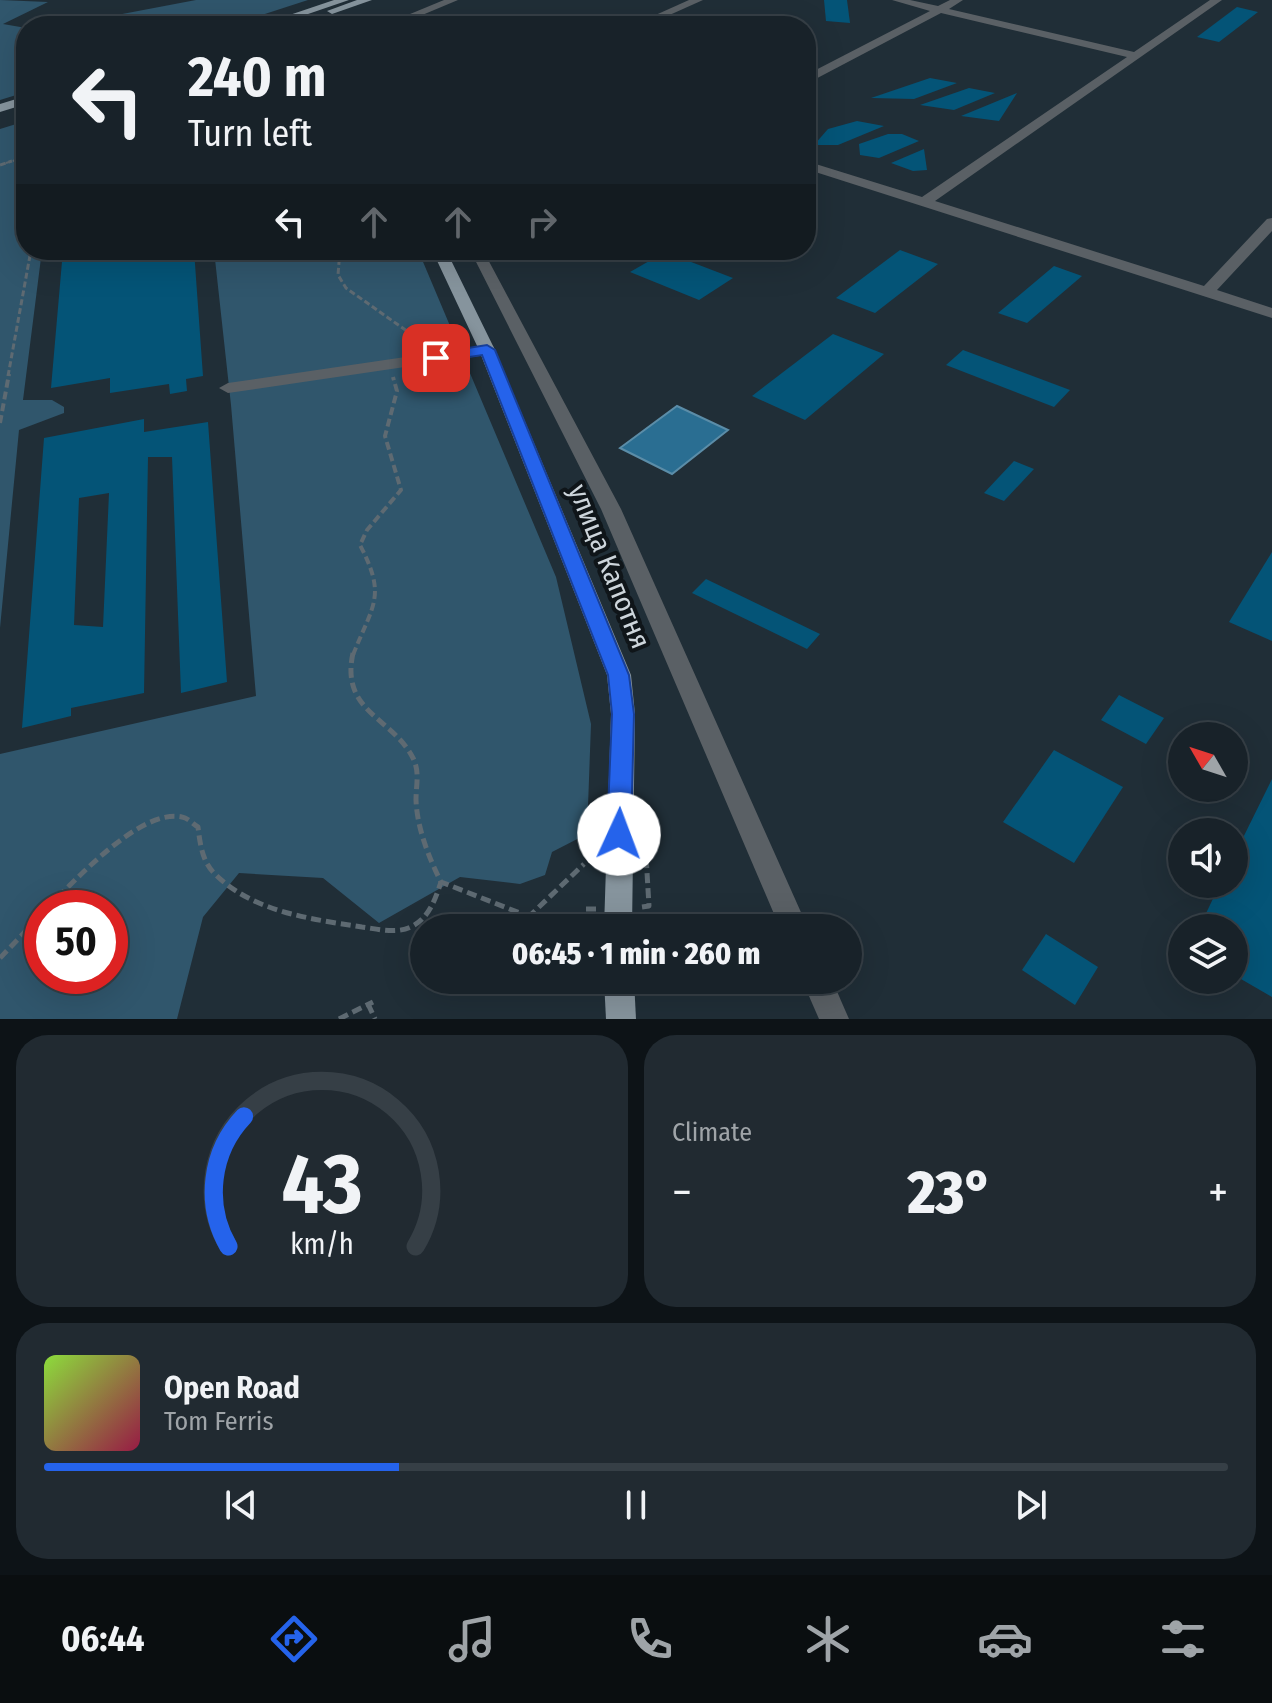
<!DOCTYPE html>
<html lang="en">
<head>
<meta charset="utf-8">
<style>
	body { margin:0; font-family:"Fira Sans Condensed",sans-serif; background:#212a31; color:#f1f3f6; height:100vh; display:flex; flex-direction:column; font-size:30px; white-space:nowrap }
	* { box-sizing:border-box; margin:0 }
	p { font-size:26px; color:#9fa4a8 }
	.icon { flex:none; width:44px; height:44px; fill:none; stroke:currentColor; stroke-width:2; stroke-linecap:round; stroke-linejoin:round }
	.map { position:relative; height:1019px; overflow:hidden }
	.details { display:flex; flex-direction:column; gap:16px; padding:16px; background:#0d1317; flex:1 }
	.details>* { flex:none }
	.hud { position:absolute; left:16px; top:16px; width:800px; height:244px; border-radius:32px; box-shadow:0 8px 32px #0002,0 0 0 2px #363f46; background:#182229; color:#f1f3f6; overflow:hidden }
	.needle { width:52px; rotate:309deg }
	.controls { position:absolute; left:1168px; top:722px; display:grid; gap:16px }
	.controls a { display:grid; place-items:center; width:80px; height:80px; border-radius:50%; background:#182229; box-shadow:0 8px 32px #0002,0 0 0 2px #363f46; font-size:40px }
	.speed { position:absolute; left:24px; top:890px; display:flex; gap:16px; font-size:40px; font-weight:700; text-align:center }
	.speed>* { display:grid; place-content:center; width:104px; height:104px; border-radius:50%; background:#182229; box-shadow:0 8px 32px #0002,0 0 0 2px #363f46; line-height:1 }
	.speed .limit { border:12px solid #d22; background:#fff; color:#111 }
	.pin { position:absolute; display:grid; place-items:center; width:68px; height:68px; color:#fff; margin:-34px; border-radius:16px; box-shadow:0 4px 12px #0006 }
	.me { position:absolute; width:88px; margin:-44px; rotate:2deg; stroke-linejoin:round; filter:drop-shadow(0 0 6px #0008) }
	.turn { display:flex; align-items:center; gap:28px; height:168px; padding:0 40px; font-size:36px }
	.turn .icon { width:104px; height:104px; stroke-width:2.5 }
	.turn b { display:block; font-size:56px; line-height:68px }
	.lanes { display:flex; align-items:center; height:76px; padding:0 40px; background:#0003; justify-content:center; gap:40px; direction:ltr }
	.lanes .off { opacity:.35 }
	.big { font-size:60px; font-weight:800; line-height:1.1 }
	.details .card { flex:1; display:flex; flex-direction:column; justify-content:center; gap:12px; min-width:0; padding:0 28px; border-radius:32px; background:#212a31 }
	.details .dial { align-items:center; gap:0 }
	.dial svg { height:208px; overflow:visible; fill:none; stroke:#363f46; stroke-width:7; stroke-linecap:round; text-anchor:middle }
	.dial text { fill:#f1f3f6; stroke:none }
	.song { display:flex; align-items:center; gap:24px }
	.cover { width:96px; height:96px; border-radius:12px; background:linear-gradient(135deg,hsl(90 70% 55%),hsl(340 70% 35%)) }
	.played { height:8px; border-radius:4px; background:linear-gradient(90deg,#2563eb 30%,#363f46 30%) }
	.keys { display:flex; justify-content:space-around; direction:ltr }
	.heat { display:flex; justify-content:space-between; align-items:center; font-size:44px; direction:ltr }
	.details .tiles { flex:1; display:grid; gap:16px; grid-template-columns:1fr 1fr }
	.card:last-child { grid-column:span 2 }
	.trip { position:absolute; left:410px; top:914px; width:452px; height:80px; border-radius:40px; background:#182229; box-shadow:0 8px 32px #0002,0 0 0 2px #363f46; font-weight:800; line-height:80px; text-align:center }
	.menu { display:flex; height:128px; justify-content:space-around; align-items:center; background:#0a0e10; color:#9fa4a8 }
	.menu .icon { width:56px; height:56px }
	.menu .selected { color:#2563eb }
	.menu b { font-size:36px; color:#f1f3f6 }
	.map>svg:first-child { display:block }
	.green { fill:#30566c; fill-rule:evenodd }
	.water { fill:#2a6e92; stroke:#5b8da8; stroke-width:2 }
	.building { fill:#045477; fill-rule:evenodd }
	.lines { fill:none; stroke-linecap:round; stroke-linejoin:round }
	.path-far3 { stroke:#5e6a72; stroke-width:2; stroke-dasharray:5 2; stroke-linecap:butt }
	.path-far2 { stroke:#5e6a72; stroke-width:3; stroke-dasharray:6 3; stroke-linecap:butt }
	.path-far1 { stroke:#5e6a72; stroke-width:4; stroke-dasharray:8 4; stroke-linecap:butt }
	.path { stroke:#5e6a72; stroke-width:5; stroke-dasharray:10 5; stroke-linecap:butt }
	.minor { fill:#5a6065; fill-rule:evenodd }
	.major { fill:#86949d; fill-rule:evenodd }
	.route { fill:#2563eb; stroke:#184099; stroke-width:2 }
	.labels { text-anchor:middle; stroke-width:8; stroke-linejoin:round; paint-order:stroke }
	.street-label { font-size:28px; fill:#cdd5db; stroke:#0f1519 }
</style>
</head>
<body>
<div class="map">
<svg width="1272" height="1019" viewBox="0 0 1272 1019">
	<rect width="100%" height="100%" fill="#202e37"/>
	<g class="green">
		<path d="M0,0l48,2 -45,22 23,4v64l-26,8z"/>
		<path d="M196,0h112l-80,26h-169z"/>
		<path d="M26,121v129h16l-19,150h29l12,7v6l-45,17 -19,198v-499z"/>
		<path d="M214,250h204l138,327 35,147 -4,110 -35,18 -7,23 -25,9 -60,-7 -81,46 -56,-45 -84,-5 -36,44 -26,102h-177v-265l256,-58 -25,-291zM42,908h68v68h-68z"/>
	</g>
	<path class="water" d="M677,406l51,24 -56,44 -52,-26z"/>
	<g class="building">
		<path d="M824,0h23l3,23 -24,-2z"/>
		<path d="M1237,7l21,5 -39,30 -22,-5z"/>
		<path d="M930,78l27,5 -43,16 -43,-1z"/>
		<path d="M969,88l26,5 -41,17 -34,-5z"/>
		<path d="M1017,93l-18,28 -38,-5z"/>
		<path d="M857,121l27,5 -46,19h-24l14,-16z"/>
		<path d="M888,134h14l17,7 -40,17 -19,-3 -1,-11z"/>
		<path d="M924,149l3,21 -14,1 -22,-8z"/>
		<path d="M63,250h131l9,126 -17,3 1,12 -17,3 -1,-10 -59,9v-15l-59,10z"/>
		<path d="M900,250l38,14 -63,49 -39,-15z"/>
		<path d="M665,252l68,26 -34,22 -69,-28z"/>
		<path d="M1054,266l28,10 -55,47 -29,-10z"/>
		<path d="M833,334l51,20 -79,66 -53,-24z"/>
		<path d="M963,350l107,40 -16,17 -108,-42z"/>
		<path d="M144,419v13l64,-10 19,260 -46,11 -9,-236h-24l-4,236 -73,15v8l-49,12 22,-290zM109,493l-6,134 -29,-2 5,-127z"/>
		<path d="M1014,461l20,8 -30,32 -20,-8z"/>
		<path d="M1272,552v89l-43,-19z"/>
		<path d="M706,579l114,55 -13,15 -115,-56z"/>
		<path d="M1119,695l45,23 -18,26 -45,-24z"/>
		<path d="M1054,750l69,37 -49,76 -71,-41z"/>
		<path d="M1272,779v218l-38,-22v-47h-35l21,-44h14v-28z"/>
		<path d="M1046,934l52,33 -23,38 -53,-35z"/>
	</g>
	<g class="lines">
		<g class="path-far3">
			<path d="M240,26l11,-3"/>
			<path d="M6,163l20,-6"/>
		</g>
		<g class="path-far2">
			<path d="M0,165l12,-4"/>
			<path d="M340,250l-2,25 8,13 82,58"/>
			<path d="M8,376l23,-126"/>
		</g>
		<g class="path-far1">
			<path d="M0,423l9,-49"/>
			<path d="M353,655c20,-51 34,-58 7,-110l7,-15 34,-40 -16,-54 12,-45 -4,-14"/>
		</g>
		<g class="path">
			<path d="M353,653c-13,59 39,64 60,105 7,14 3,27 3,42 1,28 13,58 25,82l89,35"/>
			<path d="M642,907l7,-1 -4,-67"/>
			<path d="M47,908c28,-27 93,-100 135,-91 6,1 11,7 16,10 2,16 4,34 16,46 38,39 97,46 148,54 16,2 34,7 49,0 18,-9 24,-27 30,-45"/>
			<path d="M586,909h11"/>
			<path d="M517,928l67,-64"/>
			<path d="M0,958l42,-44"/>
			<path d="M368,1004l7,15"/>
			<path d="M339,1019l34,-17"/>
		</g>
		<g class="minor">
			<path d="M444,0h14l-62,26h-15z"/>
			<path d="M689,0h14l-58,26h-14z"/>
			<path d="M892,0h18l28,6 12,-6h13l-14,9 185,43 76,-52h12l-287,201 269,85 63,-67 5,-1v13l-55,59 55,18v10l-466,-149v-8l116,36 205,-140 -186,-44 -135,71v-9l124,-64z"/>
			<path d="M470,250l14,2 137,257 187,419h-28l-179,-419z"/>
			<path d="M487,345l6,1 2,4 -2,4 -265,39 -9,-5 9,-5z"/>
			<path d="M802,980h30l17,39h-30z"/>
		</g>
		<g class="major">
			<path d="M334,0h15l-76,26h-16z"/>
			<path d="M357,0h15l-40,14 -5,-3z"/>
			<path d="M26,96v8l-26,8v-8z"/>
			<path d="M432,250h14l49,100 136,325 4,39 -3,214h-28l7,-214 -4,-39 -128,-325z"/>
			<path d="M604,980h30l2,39h-30z"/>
		</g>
	</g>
	<path class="route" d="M487,345l8,5 134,325 5,39 -3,120 -3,7 -9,3 -8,-3 -4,-7 5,-120 -4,-39 -126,-320 -46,7 -7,-4 7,-5z"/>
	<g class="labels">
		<g class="street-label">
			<text transform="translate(610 566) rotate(68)" y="10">улица Капотня</text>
		</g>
	</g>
</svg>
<div class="controls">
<a><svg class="needle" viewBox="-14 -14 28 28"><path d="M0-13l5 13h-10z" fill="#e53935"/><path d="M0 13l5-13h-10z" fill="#9fa4a8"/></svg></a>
<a><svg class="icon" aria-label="sound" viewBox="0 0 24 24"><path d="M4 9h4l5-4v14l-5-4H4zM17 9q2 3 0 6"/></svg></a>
<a><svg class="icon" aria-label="layers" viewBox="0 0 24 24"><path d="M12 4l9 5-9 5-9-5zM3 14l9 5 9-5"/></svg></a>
</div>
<div class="speed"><div class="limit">50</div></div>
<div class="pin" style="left:436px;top:358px;background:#d93025"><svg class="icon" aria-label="arrive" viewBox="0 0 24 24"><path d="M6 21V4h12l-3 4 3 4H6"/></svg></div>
<svg class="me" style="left:619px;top:834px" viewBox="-20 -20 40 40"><circle r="19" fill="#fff"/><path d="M0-13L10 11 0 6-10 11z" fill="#2563eb"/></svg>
<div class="trip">06:45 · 1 min · 260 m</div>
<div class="hud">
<div class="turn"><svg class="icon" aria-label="left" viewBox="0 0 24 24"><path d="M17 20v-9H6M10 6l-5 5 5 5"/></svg><div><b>240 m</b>Turn left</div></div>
<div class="lanes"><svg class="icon" aria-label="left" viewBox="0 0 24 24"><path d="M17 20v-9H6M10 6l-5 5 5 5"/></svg><svg class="icon off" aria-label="ahead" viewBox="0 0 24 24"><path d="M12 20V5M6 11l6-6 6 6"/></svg><svg class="icon off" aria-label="ahead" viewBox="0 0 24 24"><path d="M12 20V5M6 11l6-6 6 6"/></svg><svg class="icon off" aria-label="right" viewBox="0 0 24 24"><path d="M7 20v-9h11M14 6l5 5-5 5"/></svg></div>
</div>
</div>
<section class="details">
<div class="tiles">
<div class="card dial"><svg viewBox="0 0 100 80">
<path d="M14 69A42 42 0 1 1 86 69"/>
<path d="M14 69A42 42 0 0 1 20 19" stroke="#2563eb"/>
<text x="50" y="56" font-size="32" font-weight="700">43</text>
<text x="50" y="72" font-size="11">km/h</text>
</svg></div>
<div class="card"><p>Climate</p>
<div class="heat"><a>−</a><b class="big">23°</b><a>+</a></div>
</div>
<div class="card">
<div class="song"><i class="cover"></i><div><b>Open Road</b><p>Tom Ferris</p></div></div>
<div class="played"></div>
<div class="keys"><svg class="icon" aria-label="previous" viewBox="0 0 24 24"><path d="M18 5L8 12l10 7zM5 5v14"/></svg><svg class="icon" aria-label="pause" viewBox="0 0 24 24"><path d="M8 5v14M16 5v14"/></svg><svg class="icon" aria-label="next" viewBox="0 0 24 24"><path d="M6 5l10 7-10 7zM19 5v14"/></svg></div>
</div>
</div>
</section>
<nav class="menu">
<b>06:44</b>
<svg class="icon selected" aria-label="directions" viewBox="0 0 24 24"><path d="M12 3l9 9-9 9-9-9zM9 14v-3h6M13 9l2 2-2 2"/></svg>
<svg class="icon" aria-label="music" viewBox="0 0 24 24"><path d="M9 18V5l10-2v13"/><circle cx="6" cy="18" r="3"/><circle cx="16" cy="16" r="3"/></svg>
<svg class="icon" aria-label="phone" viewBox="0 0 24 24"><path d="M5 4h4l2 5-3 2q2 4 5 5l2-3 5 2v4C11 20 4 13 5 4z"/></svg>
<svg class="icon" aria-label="climate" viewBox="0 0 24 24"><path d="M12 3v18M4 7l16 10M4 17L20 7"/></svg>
<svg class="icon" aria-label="car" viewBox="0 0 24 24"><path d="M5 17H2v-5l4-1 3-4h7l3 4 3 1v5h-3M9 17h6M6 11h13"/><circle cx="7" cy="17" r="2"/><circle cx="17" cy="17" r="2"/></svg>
<svg class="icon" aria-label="filters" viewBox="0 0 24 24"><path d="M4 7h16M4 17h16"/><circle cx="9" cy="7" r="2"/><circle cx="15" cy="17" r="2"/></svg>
</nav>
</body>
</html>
